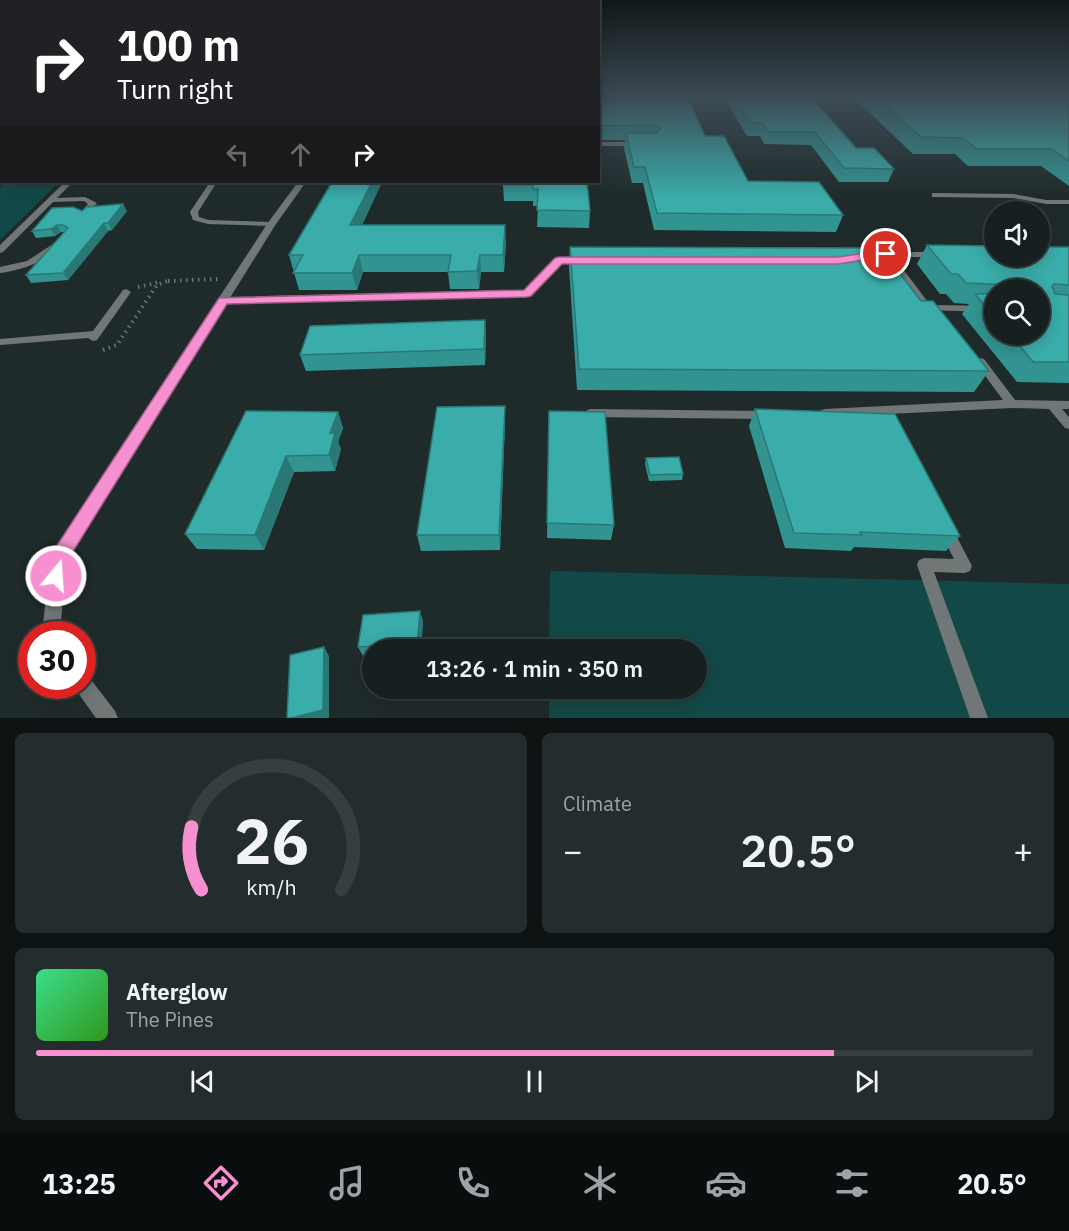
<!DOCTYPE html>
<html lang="en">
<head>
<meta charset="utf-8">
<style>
	body { margin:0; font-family:"IBM Plex Sans",sans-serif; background:#242d2d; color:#f1f3f6; height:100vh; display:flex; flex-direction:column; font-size:22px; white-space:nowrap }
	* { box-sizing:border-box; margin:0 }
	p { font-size:20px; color:#9ea3a5 }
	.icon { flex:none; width:33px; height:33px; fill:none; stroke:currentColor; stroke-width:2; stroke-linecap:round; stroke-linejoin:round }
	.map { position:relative; height:718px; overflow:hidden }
	.details { display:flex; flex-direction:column; gap:15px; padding:15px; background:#0d1212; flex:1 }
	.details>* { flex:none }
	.banner { position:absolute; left:0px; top:0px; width:600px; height:183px; box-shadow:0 3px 15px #0003,0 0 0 2px #363e3e; background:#202124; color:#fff; overflow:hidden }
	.buttons { position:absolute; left:984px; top:201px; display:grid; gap:12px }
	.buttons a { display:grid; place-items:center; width:66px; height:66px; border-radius:50%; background:#172020; box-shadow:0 3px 15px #0003,0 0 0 2px #363e3e; font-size:30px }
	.speed { position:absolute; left:18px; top:621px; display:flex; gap:12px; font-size:30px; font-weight:700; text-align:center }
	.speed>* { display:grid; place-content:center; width:78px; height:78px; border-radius:50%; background:#172020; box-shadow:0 3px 15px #0003,0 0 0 2px #363e3e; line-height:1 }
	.speed .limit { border:9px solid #d22; background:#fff; color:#111 }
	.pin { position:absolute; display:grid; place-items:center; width:51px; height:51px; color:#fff; margin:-26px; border:3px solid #fff; border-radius:50%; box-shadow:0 2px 6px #0007 }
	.me { position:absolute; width:66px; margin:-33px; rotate:18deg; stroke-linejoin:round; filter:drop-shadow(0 0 4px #0008) }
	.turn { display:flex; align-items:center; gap:21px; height:126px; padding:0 18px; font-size:27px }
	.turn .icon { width:78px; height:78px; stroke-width:2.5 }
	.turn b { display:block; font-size:42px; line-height:51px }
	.lanes { display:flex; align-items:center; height:57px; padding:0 18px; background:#0003; justify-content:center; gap:30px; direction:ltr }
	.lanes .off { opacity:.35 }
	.big { font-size:45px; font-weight:600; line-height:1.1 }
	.details .card { flex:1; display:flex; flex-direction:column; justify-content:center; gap:9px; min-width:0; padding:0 21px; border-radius:9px; background:#242d2d }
	.details .dial { align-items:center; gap:0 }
	.dial svg { height:156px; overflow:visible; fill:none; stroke:#363e3e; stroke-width:7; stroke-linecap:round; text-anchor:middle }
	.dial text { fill:#f1f3f6; stroke:none }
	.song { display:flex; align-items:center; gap:18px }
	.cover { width:72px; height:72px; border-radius:9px; background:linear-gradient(135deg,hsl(150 70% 55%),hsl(110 70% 35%)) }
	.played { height:6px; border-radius:3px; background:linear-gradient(90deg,#f690d0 80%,#363e3e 80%) }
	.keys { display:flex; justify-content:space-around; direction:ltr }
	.heat { display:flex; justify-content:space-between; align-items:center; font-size:33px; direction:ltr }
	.details .tiles { flex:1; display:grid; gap:15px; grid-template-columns:1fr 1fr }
	.card:last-child { grid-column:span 2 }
	.trip { position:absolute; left:362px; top:639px; width:345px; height:60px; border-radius:30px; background:#172020; box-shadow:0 3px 15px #0003,0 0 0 2px #363e3e; font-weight:600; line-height:60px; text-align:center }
	.dock { display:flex; height:96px; justify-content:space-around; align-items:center; background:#090d0d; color:#9ea3a5 }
	.dock .icon { width:42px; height:42px }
	.dock .current { color:#f690d0 }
	.dock b { font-size:27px; color:#f1f3f6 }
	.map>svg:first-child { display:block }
	.green { fill:#124847 }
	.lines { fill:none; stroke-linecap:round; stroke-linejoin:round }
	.taxiway { fill:#6e7878; fill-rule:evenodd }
	.path { stroke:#6c7675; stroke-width:4; stroke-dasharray:1.5 4.5; stroke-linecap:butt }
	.lane { fill:#717776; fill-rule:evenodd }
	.street { fill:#717776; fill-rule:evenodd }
	.wall { fill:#329491; fill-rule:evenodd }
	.shaded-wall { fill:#297876 }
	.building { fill:#3aaca9; stroke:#297876; stroke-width:1.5 }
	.route { fill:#f690d0; stroke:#a05e87; stroke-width:1.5 }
</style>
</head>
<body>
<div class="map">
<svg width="1069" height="718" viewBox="0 0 1069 718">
	<rect width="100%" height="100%" fill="#1f2b2a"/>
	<g class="green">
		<path d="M8,182h51l-59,58v-52z"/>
		<path d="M550,571l519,13v134h-520v-29l147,-1v-38l-147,-1z"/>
	</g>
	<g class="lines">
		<path class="taxiway" d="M2,138v23h-2v-22z"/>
		<g class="path">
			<path d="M168,281l52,-2"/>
			<path d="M138,287l22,-5"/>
			<path d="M103,350l14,-5 40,-60 10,-4"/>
		</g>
		<g class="lane">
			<path d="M598,142h39l3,2 -3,2h-39z"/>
			<path d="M65,182h8l-16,16 28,-1 12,6 -11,13h-3l-4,-2 9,-10 -4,-3 -31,1 -50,50 -3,1v-8z"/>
			<path d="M210,182h7l-19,30 1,5 10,3 63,2 4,2 -4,2 -64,-2 -15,-4 -3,-8z"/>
			<path d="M932,193l82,1 32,6h23v4h-23l-32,-6 -79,-1h-3z"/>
			<path d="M56,242l3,1v4c-16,16 -37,23 -59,26v-6l27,-6z"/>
			<path d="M886,250l4,2h47v4l-3,1h-40l36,48 64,1v6l-70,-2 -39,-53 -13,1 -4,-3 1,-2z"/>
			<path d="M559,257h25l4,3 -4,3h-23l-31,32 -3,1 -304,7 -5,-3 5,-3 301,-7 32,-32z"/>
			<path d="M126,289l5,3 -34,48 -4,1 -5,-3 -88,7v-6l93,-8 30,-41z"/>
			<path d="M980,358l4,1 31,41 54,1v8h-7l7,8v12l-4,-1 -16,-19 -37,-1 -187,9 -4,-1 -2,-3 2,-3 4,-1 178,-9 -28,-38z"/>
			<path d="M591,409l174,2 4,1 2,3 -2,3 -4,1 -174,-2 -4,-1 -2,-3 2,-3z"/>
			<path d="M946,524l5,2 21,40 -2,5 -5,2 -31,-1 54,146h-18l-53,-153 2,-5 5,-2 30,1 -15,-29 2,-4z"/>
		</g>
		<g class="street">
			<path d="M298,182h8l-30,42 -210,337 -6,73h-18l8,-75 2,-5 215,-330z"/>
			<path d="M82,675l7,2 26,34 3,7h-22l-23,-32h9z"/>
		</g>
	</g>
	<g class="wall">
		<path d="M710,98h102l44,50 38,21 -6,13h-49l-28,-37 -47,-1 -4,-8h-13l-21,-35h-14z"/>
		<path d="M854,98h215v88l-28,-20h-73l-13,-12h-42z"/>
		<path d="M598,100l107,36 43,45 95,34 -7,17 -182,-2 -11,-47h-11l-8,-35 1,-8h-27z"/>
		<path d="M332,182h50l-20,43 144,17 -2,30h-23l-2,17h-29l-2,-17h-85l-6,18h-58l-10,-35z"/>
		<path d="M587,182l3,29 -1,17 -52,-1 1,-21h-5v-5h-29l-1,-16z"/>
		<path d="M82,211h45l-15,19 -4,1 -40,49 -37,3 -5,-8 39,-43h-4l-6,4 -19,2 -4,-7z"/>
		<path d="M927,245l142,2v136l-52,-1 -55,-68 7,-10 -15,-1 -8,-9h-6l-23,-30zM994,290h46v44h-46z"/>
		<path d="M570,247l351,54 68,70 -15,21 -397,-2 -8,-123z"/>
		<path d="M485,320l1,16 -1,29 -179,6 -6,-16z"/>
		<path d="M755,409l205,127 -14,15 -92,-4 -3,4 -66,-3 -36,-122z"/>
		<path d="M549,411l65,114 -3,15 -64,-2z"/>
		<path d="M338,412l5,16 -5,14 3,7 -6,22 -41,1 -30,78 -67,-1 -12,-15z"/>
		<path d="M505,423l-5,127 -79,1 -4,-16z"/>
		<path d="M646,458l37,16 -1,6 -33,1 -4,-17z"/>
		<path d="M423,621l-2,29h-49v6h-9l-5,-9z"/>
	</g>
	<g class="shaded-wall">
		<path d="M372,182h10l-28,60 -4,-17z"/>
		<path d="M123,204l4,7 -15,19 -4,-7z"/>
		<path d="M104,223l4,8 -40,49 -5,-7z"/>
		<path d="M57,225l4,7 -6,4 -4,-7z"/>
		<path d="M505,225l1,17 -2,30 -1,-17z"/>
		<path d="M359,255l4,17 -6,18 -5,-17z"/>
		<path d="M480,255l1,17 -2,17 -2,-18z"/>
		<path d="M485,320l1,16 -1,29 -1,-16z"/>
		<path d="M505,406v17l-5,127 -1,-15z"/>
		<path d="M338,412l5,16 -5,14 3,7 -6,22 -6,-16 1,-22z"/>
		<path d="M286,456l8,16 -30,78 -9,-15z"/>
		<path d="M420,611l3,10 -2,29h-3l-1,-4z"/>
		<path d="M324,647l5,9v62h-38z"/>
	</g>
	<g class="building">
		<path d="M734,98h78l44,50h18l20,21 -50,-1 -29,-36h-48l-4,-9h-13z"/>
		<path d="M876,98h193v63l-17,-12h-75l-14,-11 -42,-1z"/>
		<path d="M598,100h91l16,36h19l24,45 71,1 24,33 -186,-2 -12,-46h-11l-8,-34h29l5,-3 -1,-3 -4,-2 -57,1z"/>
		<path d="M332,182h40l-22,43h155l-2,30h-23l-3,16 -29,1 3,-17h-92l-7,18h-59l10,-18h-14z"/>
		<path d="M504,182h83l3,29 -53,-1 1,-21h-5v-4h-30z"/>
		<path d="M123,204l-15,19h-4l-41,50 -37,2 42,-47 -5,-3h-6l-6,4 -19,2 20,-23 21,-1 9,4 5,-4z"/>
		<path d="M927,245l67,1v10h46v-9h29v38l-15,-1 -2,2 3,8 14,1v67h-36l-23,-28h30v-44h-31v-5l-43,-2 -8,-9h-7z"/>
		<path d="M570,247l300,1 14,5 37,48h12l56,70 -410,-2z"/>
		<path d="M975,294h19v22z"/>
		<path d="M485,320l-1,29 -184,6 10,-29z"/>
		<path d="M505,406l-6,129h-82l20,-128z"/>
		<path d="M755,409l140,5 65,122 -100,-4 2,3 -68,-2z"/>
		<path d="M246,411l92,1 -8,21h5l-6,22 -43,1 -31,79 -70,-1z"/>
		<path d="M549,411l56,1 9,113 -67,-2z"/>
		<path d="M679,457l4,17 -33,1 -4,-17z"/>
		<path d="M420,611l-3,35 -13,1v3h-28v-4l-18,1 5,-32z"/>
		<path d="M324,647l-1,63 -32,8h-4l3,-63z"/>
	</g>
	<linearGradient id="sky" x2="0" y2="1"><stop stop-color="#111817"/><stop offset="0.49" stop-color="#3c4a55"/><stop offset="1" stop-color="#3c4a55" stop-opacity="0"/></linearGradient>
	<rect width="1069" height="198" fill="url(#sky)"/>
	<path class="route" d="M886,250l4,1v5l-52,8h-276l-31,32 -4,1 -300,7 -160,257 -4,21 -7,3 -7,-3 -2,-6 5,-23 167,-255 305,-8 31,-32 4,-1h279z"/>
</svg>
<div class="buttons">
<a><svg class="icon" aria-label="sound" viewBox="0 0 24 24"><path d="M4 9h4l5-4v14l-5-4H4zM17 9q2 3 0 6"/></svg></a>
<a><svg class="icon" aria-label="search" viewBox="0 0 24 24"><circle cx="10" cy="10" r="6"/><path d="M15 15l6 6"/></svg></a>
</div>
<div class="speed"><div class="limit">30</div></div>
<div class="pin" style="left:886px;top:254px;background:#d93025"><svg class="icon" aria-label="arrive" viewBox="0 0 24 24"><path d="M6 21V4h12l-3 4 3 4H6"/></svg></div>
<svg class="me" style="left:56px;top:576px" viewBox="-20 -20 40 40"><circle r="17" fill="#f690d0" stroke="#fff" stroke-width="3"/><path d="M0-11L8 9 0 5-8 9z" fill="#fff"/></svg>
<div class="trip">13:26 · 1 min · 350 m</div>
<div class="banner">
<div class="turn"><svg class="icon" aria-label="right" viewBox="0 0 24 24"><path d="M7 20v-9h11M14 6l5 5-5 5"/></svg><div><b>100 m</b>Turn right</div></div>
<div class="lanes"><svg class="icon off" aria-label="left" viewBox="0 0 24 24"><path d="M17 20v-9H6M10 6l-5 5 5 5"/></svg><svg class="icon off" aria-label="ahead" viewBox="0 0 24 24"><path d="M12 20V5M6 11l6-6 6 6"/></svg><svg class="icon" aria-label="right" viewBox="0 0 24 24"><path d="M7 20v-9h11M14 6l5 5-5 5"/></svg></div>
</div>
</div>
<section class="details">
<div class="tiles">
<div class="card dial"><svg viewBox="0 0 100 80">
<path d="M14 69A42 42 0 1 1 86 69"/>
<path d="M14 69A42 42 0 0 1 9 37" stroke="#f690d0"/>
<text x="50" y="56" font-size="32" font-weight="700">26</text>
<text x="50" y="72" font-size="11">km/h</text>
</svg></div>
<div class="card"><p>Climate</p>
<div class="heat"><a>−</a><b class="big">20.5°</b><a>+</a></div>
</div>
<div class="card">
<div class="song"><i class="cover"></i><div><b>Afterglow</b><p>The Pines</p></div></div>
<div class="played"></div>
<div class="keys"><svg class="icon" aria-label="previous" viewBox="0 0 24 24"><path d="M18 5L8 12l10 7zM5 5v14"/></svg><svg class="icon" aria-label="pause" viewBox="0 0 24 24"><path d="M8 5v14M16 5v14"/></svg><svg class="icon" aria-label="next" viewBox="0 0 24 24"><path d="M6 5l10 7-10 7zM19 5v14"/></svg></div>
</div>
</div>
</section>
<nav class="dock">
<b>13:25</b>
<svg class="icon current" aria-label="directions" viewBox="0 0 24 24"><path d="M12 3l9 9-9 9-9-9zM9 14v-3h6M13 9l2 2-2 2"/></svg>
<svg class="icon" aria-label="music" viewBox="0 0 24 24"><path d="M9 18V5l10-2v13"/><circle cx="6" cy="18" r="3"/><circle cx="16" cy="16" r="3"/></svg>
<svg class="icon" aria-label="phone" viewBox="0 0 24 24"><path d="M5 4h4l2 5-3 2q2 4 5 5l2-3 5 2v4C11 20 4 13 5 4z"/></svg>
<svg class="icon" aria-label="climate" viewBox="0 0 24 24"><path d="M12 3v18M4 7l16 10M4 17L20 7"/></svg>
<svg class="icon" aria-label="car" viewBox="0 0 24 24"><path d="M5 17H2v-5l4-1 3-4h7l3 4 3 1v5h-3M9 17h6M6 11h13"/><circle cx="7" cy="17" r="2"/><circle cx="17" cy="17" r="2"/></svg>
<svg class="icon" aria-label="filters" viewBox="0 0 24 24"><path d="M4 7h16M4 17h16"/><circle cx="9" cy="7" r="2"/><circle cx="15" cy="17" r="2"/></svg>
<b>20.5°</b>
</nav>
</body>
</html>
